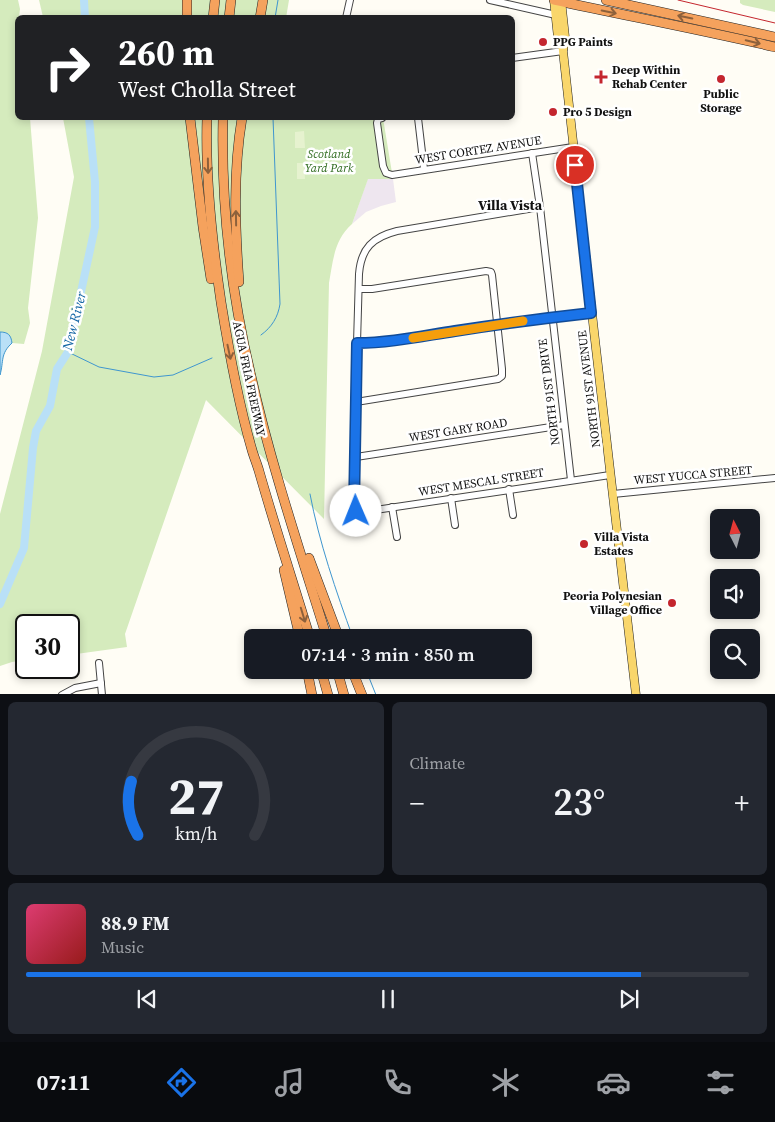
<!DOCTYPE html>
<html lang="en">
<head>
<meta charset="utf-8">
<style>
	body { margin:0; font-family:"Source Serif 4",serif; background:#242831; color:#f1f3f6; height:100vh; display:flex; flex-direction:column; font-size:19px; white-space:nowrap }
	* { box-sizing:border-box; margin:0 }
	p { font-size:16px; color:#9ea1a6 }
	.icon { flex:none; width:28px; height:28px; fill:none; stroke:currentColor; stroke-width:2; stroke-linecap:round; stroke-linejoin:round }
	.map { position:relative; height:694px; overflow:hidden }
	.side { display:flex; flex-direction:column; gap:8px; padding:8px; background:#0d0f14; flex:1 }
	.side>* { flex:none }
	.guide { position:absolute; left:15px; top:15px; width:500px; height:105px; border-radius:8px; box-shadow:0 2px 8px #0003; background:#202124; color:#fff; overflow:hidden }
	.needle { width:32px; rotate:354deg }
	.buttons { position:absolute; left:710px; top:509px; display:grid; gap:10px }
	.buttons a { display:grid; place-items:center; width:50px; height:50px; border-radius:8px; background:#171b24; box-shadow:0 2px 8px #0003; font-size:25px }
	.speed { position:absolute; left:15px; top:614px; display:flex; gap:10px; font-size:25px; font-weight:700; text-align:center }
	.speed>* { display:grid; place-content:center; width:65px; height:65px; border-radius:50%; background:#171b24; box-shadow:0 2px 8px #0003; line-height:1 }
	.speed .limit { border:2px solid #111; border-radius:8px; background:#fff; color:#111 }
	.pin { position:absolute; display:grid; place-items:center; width:42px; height:42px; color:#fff; margin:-21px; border:2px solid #fff; border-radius:50%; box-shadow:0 1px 5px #0007 }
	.me { position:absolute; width:55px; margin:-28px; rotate:359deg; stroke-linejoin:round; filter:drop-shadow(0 0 4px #0008) }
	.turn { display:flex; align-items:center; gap:18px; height:105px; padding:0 20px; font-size:22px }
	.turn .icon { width:65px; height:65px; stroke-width:2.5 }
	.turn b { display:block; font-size:35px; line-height:42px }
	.big { font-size:38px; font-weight:600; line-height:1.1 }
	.side .tile { flex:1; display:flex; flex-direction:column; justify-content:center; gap:8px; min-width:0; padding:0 18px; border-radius:8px; background:#242831 }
	.side .dial { align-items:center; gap:0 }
	.dial svg { height:130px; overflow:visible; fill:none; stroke:#363941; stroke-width:7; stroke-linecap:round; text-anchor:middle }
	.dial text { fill:#f1f3f6; stroke:none }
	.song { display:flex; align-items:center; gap:15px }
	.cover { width:60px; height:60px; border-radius:8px; background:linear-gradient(135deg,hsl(340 70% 55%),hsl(0 70% 35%)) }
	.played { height:5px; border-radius:2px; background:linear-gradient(90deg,#1a73e8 85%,#363941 85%) }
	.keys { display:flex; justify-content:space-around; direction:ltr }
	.heat { display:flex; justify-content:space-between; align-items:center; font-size:28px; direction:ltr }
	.side .tiles { flex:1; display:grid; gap:8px; grid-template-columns:1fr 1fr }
	.tile:last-child { grid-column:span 2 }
	.trip { position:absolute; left:244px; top:629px; width:288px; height:50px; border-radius:8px; background:#171b24; box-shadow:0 2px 8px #0003; font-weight:600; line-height:50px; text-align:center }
	.tab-bar { display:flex; height:80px; justify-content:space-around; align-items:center; background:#090b0e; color:#9ea1a6 }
	.tab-bar .icon { width:35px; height:35px }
	.tab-bar .current { color:#1a73e8 }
	.tab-bar b { font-size:22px; color:#f1f3f6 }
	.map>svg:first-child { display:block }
	.industrial { fill:#eee6ef }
	.green { fill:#d5ebbd }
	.pitch { fill:#e6f2cf }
	.water { fill:#b9e0f7; stroke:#3f96cf }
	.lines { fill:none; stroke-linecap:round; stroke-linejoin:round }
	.stream { stroke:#3f96cf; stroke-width:1 }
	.river { stroke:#b9e0f7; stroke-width:8 }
	.minor-casing { stroke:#444; stroke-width:8 }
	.major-casing { stroke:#222; stroke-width:9 }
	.highway-casing { stroke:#222; stroke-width:10 }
	.minor { stroke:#fff; stroke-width:6 }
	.major { stroke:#f9d66b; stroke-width:8 }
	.highway { stroke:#f5a25d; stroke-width:9 }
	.rail { stroke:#c4262e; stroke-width:1 }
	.oneway { stroke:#8e613b }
	.route-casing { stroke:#114b97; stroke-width:12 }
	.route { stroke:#1a73e8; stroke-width:9 }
	.slow { stroke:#f59e0b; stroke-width:9 }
	.poi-dot { fill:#c4262e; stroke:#fff; stroke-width:2 }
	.labels { text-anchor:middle; stroke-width:5; stroke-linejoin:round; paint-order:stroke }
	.poi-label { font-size:12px; font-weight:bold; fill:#111; stroke:#fff; text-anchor:start }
	.street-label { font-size:12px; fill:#111; stroke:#fff }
	.park-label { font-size:12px; font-style:italic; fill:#2f6b1f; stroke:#fff }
	.neighbourhood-label { font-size:14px; font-weight:bold; fill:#111; stroke:#fff }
	.water-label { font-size:14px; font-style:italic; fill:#1768a6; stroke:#fff }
</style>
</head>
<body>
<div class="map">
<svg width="775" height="695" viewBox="0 0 775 695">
	<rect width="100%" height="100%" fill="#fffdf5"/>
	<path class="industrial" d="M368,178l25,1 3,23 -15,4 -15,6 -14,12z"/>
	<g class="green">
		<path d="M0,0h18l2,9 -1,8 -1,1v100h12l8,100 -10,90 2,15 -6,21 -12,-1c-12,11 -8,18 -12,32z"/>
		<path d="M39,0h250l-3,18 -243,-1z"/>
		<path d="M740,0h35v12l-32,-7 -3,-2z"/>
		<path d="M63,118h320l10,61h-25l-16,45c-18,16 -19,37 -23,59l-5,236 -118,-119 -81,234 2,13 -58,8v-30h-43v35l-14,2 -12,4v-152l42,-163 32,-174z"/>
	</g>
	<g class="pitch">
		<path d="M304,131l1,17h-10v-16z"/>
		<path d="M297,163h7l1,16h-8z"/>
	</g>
	<path class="water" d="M0,332c8,0 11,3 12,11 -12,11 -8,18 -12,32z"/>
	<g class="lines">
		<g class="stream">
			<path d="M275,18l3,-18"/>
			<path d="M261,335c11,-8 17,-18 19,-31l-7,-186"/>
			<path d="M68,352l31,15 55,10 19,-2 39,-17"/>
			<path d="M310,494c9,48 26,97 43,144"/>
			<path d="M366,670l10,25"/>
		</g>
		<g class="river">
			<path d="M84,0l1,18"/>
			<path d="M0,604l24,-56 9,-100 3,-17 14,-25 7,-37 11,-17 27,-125v-45l-6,-64"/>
		</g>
		<defs>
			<g id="minor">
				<path d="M490,0l66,15"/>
				<path d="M346,18l4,-18"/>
				<path d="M512,58l51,-7"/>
				<path d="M382,118l-4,1 -1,4 6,43 3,7 6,2 181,-28"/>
				<path d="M418,118l6,51"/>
				<path d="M532,153l8,54 31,273"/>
				<path d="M540,207l-143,24c-24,6 -36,17 -38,43l-2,69 -3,164 1,4 7,1 248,-37"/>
				<path d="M357,343c34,1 68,-7 102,-13 44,-6 88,-12 132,-17"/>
				<path d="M356,402l142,-23 4,-3v-7l-10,-94 -1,-3 -5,-1 -114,18h-13"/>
				<path d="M356,457l208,-32"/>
				<path d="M509,489l4,26"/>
				<path d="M613,494l162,-16"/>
				<path d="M451,498l4,27"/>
				<path d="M392,507l5,30"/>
				<path d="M99,663l3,32"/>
				<path d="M62,695l13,-7 26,-5"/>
			</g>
			<g id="major">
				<path d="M554,0l4,38 5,11"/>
				<path d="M561,0l4,37 -2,14c23,215 48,429 73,644"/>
			</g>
			<g id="highway">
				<path d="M554,0c74,16 148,30 221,47"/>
				<path d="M606,0l169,37"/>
				<path d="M187,18v-18"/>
				<path d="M213,18l2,-18"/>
				<path d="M229,18l2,-18"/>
				<path d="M260,18l3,-18"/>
				<path d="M190,118l13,109 8,52"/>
				<path d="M207,118c-2,61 5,123 14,184 8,50 17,100 31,148 2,7 5,14 7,21 16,56 34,111 51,167"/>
				<path d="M223,118c-2,86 8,174 28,258 20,89 49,175 76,262"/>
				<path d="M239,282c-4,-55 -6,-110 3,-164"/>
				<path d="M309,558l30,80"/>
				<path d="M284,570l16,68"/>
				<path d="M307,670l5,25"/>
				<path d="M321,670l7,25"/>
				<path d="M337,670l7,25"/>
				<path d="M352,670l10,25"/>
			</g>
		</defs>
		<use href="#minor" class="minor-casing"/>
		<use href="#major" class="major-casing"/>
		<use href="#highway" class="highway-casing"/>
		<use href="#minor" class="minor"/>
		<use href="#major" class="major"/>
		<use href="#highway" class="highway"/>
		<path class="rail" d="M678,0l97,23"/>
	</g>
	<defs><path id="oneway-shaft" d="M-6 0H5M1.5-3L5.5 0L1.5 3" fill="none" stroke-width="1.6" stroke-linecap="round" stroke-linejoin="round" transform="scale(1.25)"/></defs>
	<g class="oneway">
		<use href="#oneway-shaft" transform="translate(609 12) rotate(12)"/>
		<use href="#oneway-shaft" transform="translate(685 17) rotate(-168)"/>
		<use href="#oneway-shaft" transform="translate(753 42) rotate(13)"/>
		<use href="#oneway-shaft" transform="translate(208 166) rotate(89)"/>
		<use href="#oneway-shaft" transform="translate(236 218) rotate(-91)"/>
		<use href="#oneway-shaft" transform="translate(229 352) rotate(78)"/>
		<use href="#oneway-shaft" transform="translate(303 615) rotate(73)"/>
	</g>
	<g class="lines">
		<defs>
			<path id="route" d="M356,511l-2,-4 3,-164c33,0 65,-7 98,-12 45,-7 91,-13 136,-18l-16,-148"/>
		</defs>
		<use href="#route" class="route-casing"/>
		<use href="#route" class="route"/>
		<path class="slow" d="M413,338l110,-17"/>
	</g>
	<g class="poi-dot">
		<circle cx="543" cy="42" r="5"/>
		<path d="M598.5 69.5h5v5h5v5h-5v5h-5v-5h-5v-5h5z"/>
		<circle cx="721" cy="79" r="5"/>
		<circle cx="553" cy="112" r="5"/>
		<circle cx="584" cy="544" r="5"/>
		<circle cx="672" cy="603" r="5"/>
	</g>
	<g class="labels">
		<g class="poi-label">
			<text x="553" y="46">PPG Paints</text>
			<text x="612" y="74">Deep Within<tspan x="612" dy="14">Rehab Center</tspan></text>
			<text x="721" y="98" text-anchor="middle">Public<tspan x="721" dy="14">Storage</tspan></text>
			<text x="563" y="116">Pro 5 Design</text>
			<text x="594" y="541">Villa Vista<tspan x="594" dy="14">Estates</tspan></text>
			<text x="662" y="600" text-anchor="end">Peoria Polynesian<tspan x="662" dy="14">Village Office</tspan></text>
		</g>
		<g class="street-label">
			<text transform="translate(478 150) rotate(-9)" y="4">WEST CORTEZ AVENUE</text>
			<text transform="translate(249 379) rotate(78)" y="4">AGUA FRIA FREEWAY</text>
			<text transform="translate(589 389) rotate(-97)" y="4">NORTH 91ST AVENUE</text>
			<text transform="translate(549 392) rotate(-97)" y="4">NORTH 91ST DRIVE</text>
			<text transform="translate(458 430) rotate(-9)" y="4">WEST GARY ROAD</text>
			<text transform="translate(693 475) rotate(-5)" y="4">WEST YUCCA STREET</text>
			<text transform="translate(481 482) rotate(-9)" y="4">WEST MESCAL STREET</text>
		</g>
		<g class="park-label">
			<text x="329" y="158">Scotland<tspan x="329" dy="14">Yard Park</tspan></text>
		</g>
		<g class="neighbourhood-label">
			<text x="510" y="210">Villa Vista</text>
		</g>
		<g class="water-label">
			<text transform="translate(74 321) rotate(-76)" y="5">New River</text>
		</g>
	</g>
</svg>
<div class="buttons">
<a><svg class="needle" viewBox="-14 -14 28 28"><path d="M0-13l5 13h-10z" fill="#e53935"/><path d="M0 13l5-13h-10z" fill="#9ea1a6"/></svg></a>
<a><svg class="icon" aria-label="sound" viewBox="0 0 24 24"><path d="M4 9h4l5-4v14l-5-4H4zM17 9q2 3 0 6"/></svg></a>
<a><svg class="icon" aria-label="search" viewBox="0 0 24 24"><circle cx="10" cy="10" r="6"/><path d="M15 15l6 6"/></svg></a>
</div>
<div class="speed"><div class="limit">30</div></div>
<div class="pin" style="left:575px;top:165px;background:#d93025"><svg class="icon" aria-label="arrive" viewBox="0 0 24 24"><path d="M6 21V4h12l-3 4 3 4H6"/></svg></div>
<svg class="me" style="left:356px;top:511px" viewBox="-20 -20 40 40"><circle r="19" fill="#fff"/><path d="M0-13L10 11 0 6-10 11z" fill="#1a73e8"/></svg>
<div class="trip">07:14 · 3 min · 850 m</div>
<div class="guide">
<div class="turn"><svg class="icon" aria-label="right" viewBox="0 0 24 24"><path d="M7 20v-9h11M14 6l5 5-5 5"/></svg><div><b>260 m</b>West Cholla Street</div></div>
</div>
</div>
<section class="side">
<div class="tiles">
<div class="tile dial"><svg viewBox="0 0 100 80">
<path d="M14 69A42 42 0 1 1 86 69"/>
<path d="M14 69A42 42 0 0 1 10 36" stroke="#1a73e8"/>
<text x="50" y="56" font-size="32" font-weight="700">27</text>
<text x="50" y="72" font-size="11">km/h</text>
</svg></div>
<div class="tile"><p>Climate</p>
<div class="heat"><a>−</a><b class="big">23°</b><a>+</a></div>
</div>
<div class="tile">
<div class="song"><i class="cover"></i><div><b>88.9 FM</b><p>Music</p></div></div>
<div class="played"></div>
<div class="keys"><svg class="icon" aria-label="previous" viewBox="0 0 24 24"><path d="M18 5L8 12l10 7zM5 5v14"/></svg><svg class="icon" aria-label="pause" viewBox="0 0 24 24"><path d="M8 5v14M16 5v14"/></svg><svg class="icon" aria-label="next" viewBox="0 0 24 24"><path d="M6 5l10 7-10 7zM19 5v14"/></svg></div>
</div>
</div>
</section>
<nav class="tab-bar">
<b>07:11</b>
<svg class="icon current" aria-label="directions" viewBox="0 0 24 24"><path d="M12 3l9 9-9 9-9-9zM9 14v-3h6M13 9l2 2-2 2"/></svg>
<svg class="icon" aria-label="music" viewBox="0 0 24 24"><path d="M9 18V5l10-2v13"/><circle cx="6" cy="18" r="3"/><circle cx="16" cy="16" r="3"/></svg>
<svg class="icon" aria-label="phone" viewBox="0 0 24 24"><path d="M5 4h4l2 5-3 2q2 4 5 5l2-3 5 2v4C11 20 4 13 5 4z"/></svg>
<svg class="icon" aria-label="climate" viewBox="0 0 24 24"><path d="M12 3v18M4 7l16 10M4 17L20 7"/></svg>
<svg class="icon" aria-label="car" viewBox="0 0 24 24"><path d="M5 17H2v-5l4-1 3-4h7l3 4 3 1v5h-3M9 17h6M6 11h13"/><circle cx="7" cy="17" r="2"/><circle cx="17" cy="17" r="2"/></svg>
<svg class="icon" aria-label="filters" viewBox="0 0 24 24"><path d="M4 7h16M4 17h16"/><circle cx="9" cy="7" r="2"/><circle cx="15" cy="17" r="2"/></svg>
</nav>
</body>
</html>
